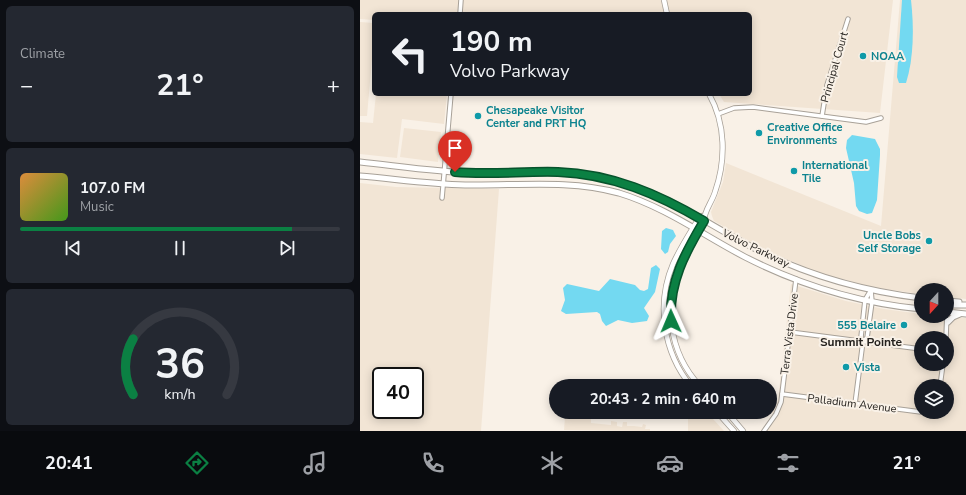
<!DOCTYPE html>
<html lang="en">
<head>
<meta charset="utf-8">
<style>
	body { margin:0; font-family:"Nunito Sans",sans-serif; background:#242831; color:#f1f3f6; height:100vh; display:flex; flex-direction:column; font-size:15px; white-space:nowrap }
	* { box-sizing:border-box; margin:0 }
	p { font-size:13px; color:#9ea1a6 }
	.icon { flex:none; width:22px; height:22px; fill:none; stroke:currentColor; stroke-width:2; stroke-linecap:round; stroke-linejoin:round }
	.map { position:relative; flex:1; overflow:hidden }
	.details { display:flex; flex-direction:column; gap:6px; padding:6px; background:#0d0f14; width:360px }
	.details>* { flex:none }
	.hud { position:absolute; left:12px; top:12px; width:380px; height:84px; border-radius:6px; box-shadow:0 2px 10px #0003; background:#171b24; color:#f1f3f6; overflow:hidden }
	.needle { width:26px; rotate:201deg }
	.fabs { position:absolute; left:554px; top:283px; display:grid; gap:8px }
	.fabs a { display:grid; place-items:center; width:40px; height:40px; border-radius:50%; background:#171b24; box-shadow:0 2px 10px #0003; font-size:20px }
	.speed { position:absolute; left:12px; top:367px; display:flex; gap:8px; font-size:20px; font-weight:700; text-align:center }
	.speed>* { display:grid; place-content:center; width:52px; height:52px; border-radius:50%; background:#171b24; box-shadow:0 2px 10px #0003; line-height:1 }
	.speed .limit { border:2px solid #111; border-radius:6px; background:#fff; color:#111 }
	.pin { position:absolute; display:grid; place-items:center; width:34px; height:34px; color:#fff; margin:-41px -17px; border-radius:50% 50% 50% 0; rotate:-45deg; box-shadow:0 0 4px #0007 }
	.pin .icon { rotate:45deg }
	.me { position:absolute; width:44px; margin:-22px; rotate:359deg; stroke-linejoin:round; filter:drop-shadow(0 0 3px #0008) }
	.turn { display:flex; align-items:center; gap:14px; height:84px; padding:0 12px; font-size:18px }
	.turn .icon { width:52px; height:52px; stroke-width:2.5 }
	.turn b { display:block; font-size:28px; line-height:34px }
	.big { font-size:30px; font-weight:700; line-height:1.1 }
	.details .card { flex:1; display:flex; flex-direction:column; justify-content:center; gap:6px; min-width:0; padding:0 14px; border-radius:6px; background:#242831 }
	.details .dial { align-items:center; gap:0 }
	.dial svg { height:104px; overflow:visible; fill:none; stroke:#363941; stroke-width:7; stroke-linecap:round; text-anchor:middle }
	.dial text { fill:#f1f3f6; stroke:none }
	.song { display:flex; align-items:center; gap:12px }
	.cover { width:48px; height:48px; border-radius:6px; background:linear-gradient(135deg,hsl(30 70% 55%),hsl(100 70% 35%)) }
	.played { height:4px; border-radius:2px; background:linear-gradient(90deg,#0b8043 85%,#363941 85%) }
	.keys { display:flex; justify-content:space-around; direction:ltr }
	.heat { display:flex; justify-content:space-between; align-items:center; font-size:22px; direction:ltr }
	.trip { position:absolute; left:189px; top:379px; width:228px; height:40px; border-radius:20px; background:#171b24; box-shadow:0 2px 10px #0003; font-weight:700; line-height:40px; text-align:center }
	.tabs { display:flex; height:64px; justify-content:space-around; align-items:center; background:#090b0e; color:#9ea1a6 }
	.tabs .icon { width:28px; height:28px }
	.tabs .current { color:#0b8043 }
	.tabs b { font-size:18px; color:#f1f3f6 }
	main { display:flex; flex:1; min-height:0 }
	.map>svg:first-child { display:block }
	.built { fill:#f2e5d5; fill-rule:evenodd }
	.water { fill:#73d9f1 }
	.lines { fill:none; stroke-linecap:round; stroke-linejoin:round }
	.minor-casing { stroke:#a8a198; stroke-width:5.5 }
	.tertiary-casing { stroke:#a8a198; stroke-width:6 }
	.secondary-casing { stroke:#a8a198; stroke-width:7 }
	.minor { stroke:#fff; stroke-width:3.5 }
	.tertiary { stroke:#fff; stroke-width:4.5 }
	.secondary { stroke:#fff; stroke-width:5 }
	.route-casing { stroke:#07532c; stroke-width:10 }
	.route { stroke:#0b8043; stroke-width:7 }
	.culture-dot { fill:#0f9aa8; stroke:#f9f1e7; stroke-width:1.5 }
	.labels { text-anchor:middle; stroke-width:4; stroke-linejoin:round; paint-order:stroke }
	.culture-label { font-size:11px; font-weight:bold; fill:#0d838f; stroke:#f9f1e7; text-anchor:start }
	.street-label { font-size:11px; fill:#25221e; stroke:#f9f1e7 }
	.neighbourhood-label { font-size:12px; font-weight:bold; fill:#25221e; stroke:#f9f1e7 }
</style>
</head>
<body>
<main>
<section class="details">
<div class="card"><p>Climate</p>
<div class="heat"><a>−</a><b class="big">21°</b><a>+</a></div>
</div>
<div class="card">
<div class="song"><i class="cover"></i><div><b>107.0 FM</b><p>Music</p></div></div>
<div class="played"></div>
<div class="keys"><svg class="icon" aria-label="previous" viewBox="0 0 24 24"><path d="M18 5L8 12l10 7zM5 5v14"/></svg><svg class="icon" aria-label="pause" viewBox="0 0 24 24"><path d="M8 5v14M16 5v14"/></svg><svg class="icon" aria-label="next" viewBox="0 0 24 24"><path d="M6 5l10 7-10 7zM19 5v14"/></svg></div>
</div>
<div class="card dial"><svg viewBox="0 0 100 80">
<path d="M14 69A42 42 0 1 1 86 69"/>
<path d="M14 69A42 42 0 0 1 14 26" stroke="#0b8043"/>
<text x="50" y="56" font-size="32" font-weight="700">36</text>
<text x="50" y="72" font-size="11">km/h</text>
</svg></div>
</section>
<div class="map">
<svg width="606" height="431" viewBox="0 0 606 431">
	<rect width="100%" height="100%" fill="#f9f1e7"/>
	<g class="built">
		<path d="M0,0h533l-13,113 -156,-11 -5,-8h31v-80h-376v6l-14,-1z"/>
		<path d="M540,0h66v299l-19,-2v-7h-26v4l-45,-6 -58,-15 -24,-11 -19,-6 -61,-35 -2,-5 -1,-4 12,-30 3,-19 155,63z"/>
		<path d="M0,22l14,1v36h-2l-5,57h-7z"/>
		<path d="M16,94h71l-3,30 -42,-5 -5,39 -37,-4v-32l13,1z"/>
		<path d="M44,128l37,4 -3,30 -38,-5z"/>
		<path d="M0,183l36,4 103,2 -18,242h-121zM21,376h34v34h-34z"/>
		<path d="M431,284l55,17 38,8 37,5v2l45,2v113h-199l12,-17 -7,-1 6,-13zM561,338h26v26h-26zM561,386h26v26h-26z"/>
		<path d="M219,416l12,1v6l20,2v-4l6,1v4l5,1 1,-5h4v4h7l8,1 1,-3 3,1 -1,4h5v2l-86,-1 1,-13 13,1z"/>
		<path d="M328,417l25,2 11,12h-36z"/>
	</g>
	<g class="water">
		<path d="M542,0h9c3,26 3,58 -5,83h-7l-2,-6z"/>
		<path d="M492,135l23,4 5,10v6l-3,45 -5,13 -5,1 -8,-3 -3,-5 -2,-23 -8,-35 1,-8z"/>
		<path d="M306,228l7,2 3,6 -6,8 -2,8 -3,2 -4,-5 1,-18z"/>
		<path d="M296,265l4,4 -5,23 -11,16 5,8 -2,5 -15,2 -14,-3 -12,6 -4,-5 -2,-7 -3,-2 -31,2 -5,-3 4,-11 -2,-12 4,-4 32,7 11,-12 25,6 5,5 4,1 4,-2 3,-21z"/>
	</g>
	<g class="lines">
		<defs>
			<g id="minor">
				<path d="M100,14l1,-14"/>
				<path d="M358,114l16,-6 19,-1 113,15 15,-4"/>
				<path d="M462,116l5,-31 21,-66"/>
				<path d="M82,198l9,-104"/>
				<path d="M430,332l131,17"/>
				<path d="M586,338l1,-26"/>
				<path d="M503,341l4,-3 5,-36 -1,-12"/>
				<path d="M580,386l3,-22"/>
				<path d="M422,394l139,18"/>
				<path d="M495,404l8,-63 -2,-4 4,-37 6,-10"/>
				<path d="M563,412h12"/>
				<path d="M404,431l12,-17 5,-12 15,-123"/>
			</g>
			<g id="tertiary">
				<path d="M304,0l3,14"/>
				<path d="M331,386c-28,-34 -35,-82 -18,-122 7,-16 17,-31 26,-46l3,-2"/>
				<path d="M340,386c-32,-34 -37,-84 -19,-125 7,-14 15,-27 23,-40 0,-10 8,-19 11,-29 11,-32 11,-68 -6,-98"/>
				<path d="M357,412l17,19"/>
				<path d="M367,412l16,19"/>
			</g>
			<g id="secondary">
				<path d="M0,162c38,4 76,10 114,11 52,1 103,-5 153,11 46,14 85,43 127,64 52,27 109,43 167,50"/>
				<path d="M0,176c35,3 70,8 105,9 52,1 103,-6 154,8 46,14 84,42 126,64 55,28 115,46 176,52"/>
				<path d="M587,301l12,1"/>
				<path d="M587,312l5,-7h14"/>
				<path d="M587,312l19,2"/>
				<path d="M588,322l5,-5 7,-3"/>
			</g>
		</defs>
		<use href="#minor" class="minor-casing"/>
		<use href="#tertiary" class="tertiary-casing"/>
		<use href="#secondary" class="secondary-casing"/>
		<use href="#minor" class="minor"/>
		<use href="#tertiary" class="tertiary"/>
		<use href="#secondary" class="secondary"/>
	</g>
	<g class="lines">
		<defs>
			<path id="route" d="M95,172c34,3 69,-1 103,0 54,2 100,22 146,49 -19,32 -35,61 -33,100"/>
		</defs>
		<use href="#route" class="route-casing"/>
		<use href="#route" class="route"/>
	</g>
	<g class="culture-dot">
		<circle cx="503" cy="56" r="4"/>
		<circle cx="118" cy="116" r="4"/>
		<circle cx="399" cy="133" r="4"/>
		<circle cx="434" cy="171" r="4"/>
		<circle cx="569" cy="241" r="4"/>
		<circle cx="544" cy="325" r="4"/>
		<circle cx="486" cy="367" r="4"/>
	</g>
	<g class="labels">
		<g class="culture-label">
			<text x="511" y="60">NOAA</text>
			<text x="126" y="114">Chesapeake Visitor<tspan x="126" dy="13">Center and PRT HQ</tspan></text>
			<text x="407" y="131">Creative Office<tspan x="407" dy="13">Environments</tspan></text>
			<text x="442" y="169">International<tspan x="442" dy="13">Tile</tspan></text>
			<text x="561" y="239" text-anchor="end">Uncle Bobs<tspan x="561" dy="13">Self Storage</tspan></text>
			<text x="536" y="329" text-anchor="end">555 Belaire</text>
			<text x="494" y="371">Vista</text>
		</g>
		<g class="street-label">
			<text transform="translate(474 67) rotate(-74)" y="4">Principal Court</text>
			<text transform="translate(396 248) rotate(26)" y="4">Volvo Parkway</text>
			<text transform="translate(429 334) rotate(-83)" y="4">Terra Vista Drive</text>
			<text transform="translate(492 403) rotate(7)" y="4">Palladium Avenue</text>
		</g>
		<g class="neighbourhood-label">
			<text x="501" y="346">Summit Pointe</text>
		</g>
	</g>
</svg>
<div class="fabs">
<a><svg class="needle" viewBox="-14 -14 28 28"><path d="M0-13l5 13h-10z" fill="#e53935"/><path d="M0 13l5-13h-10z" fill="#9ea1a6"/></svg></a>
<a><svg class="icon" aria-label="search" viewBox="0 0 24 24"><circle cx="10" cy="10" r="6"/><path d="M15 15l6 6"/></svg></a>
<a><svg class="icon" aria-label="layers" viewBox="0 0 24 24"><path d="M12 4l9 5-9 5-9-5zM3 14l9 5 9-5"/></svg></a>
</div>
<div class="speed"><div class="limit">40</div></div>
<div class="pin" style="left:95px;top:172px;background:#d93025"><svg class="icon" aria-label="arrive" viewBox="0 0 24 24"><path d="M6 21V4h12l-3 4 3 4H6"/></svg></div>
<svg class="me" style="left:311px;top:321px" viewBox="-20 -20 40 40"><path d="M0-17L14 15 0 8-14 15z" fill="#0b8043" stroke="#fff" stroke-width="4"/></svg>
<div class="trip">20:43 · 2 min · 640 m</div>
<div class="hud">
<div class="turn"><svg class="icon" aria-label="left" viewBox="0 0 24 24"><path d="M17 20v-9H6M10 6l-5 5 5 5"/></svg><div><b>190 m</b>Volvo Parkway</div></div>
</div>
</div>
</main>
<nav class="tabs">
<b>20:41</b>
<svg class="icon current" aria-label="directions" viewBox="0 0 24 24"><path d="M12 3l9 9-9 9-9-9zM9 14v-3h6M13 9l2 2-2 2"/></svg>
<svg class="icon" aria-label="music" viewBox="0 0 24 24"><path d="M9 18V5l10-2v13"/><circle cx="6" cy="18" r="3"/><circle cx="16" cy="16" r="3"/></svg>
<svg class="icon" aria-label="phone" viewBox="0 0 24 24"><path d="M5 4h4l2 5-3 2q2 4 5 5l2-3 5 2v4C11 20 4 13 5 4z"/></svg>
<svg class="icon" aria-label="climate" viewBox="0 0 24 24"><path d="M12 3v18M4 7l16 10M4 17L20 7"/></svg>
<svg class="icon" aria-label="car" viewBox="0 0 24 24"><path d="M5 17H2v-5l4-1 3-4h7l3 4 3 1v5h-3M9 17h6M6 11h13"/><circle cx="7" cy="17" r="2"/><circle cx="17" cy="17" r="2"/></svg>
<svg class="icon" aria-label="filters" viewBox="0 0 24 24"><path d="M4 7h16M4 17h16"/><circle cx="9" cy="7" r="2"/><circle cx="15" cy="17" r="2"/></svg>
<b>21°</b>
</nav>
</body>
</html>
